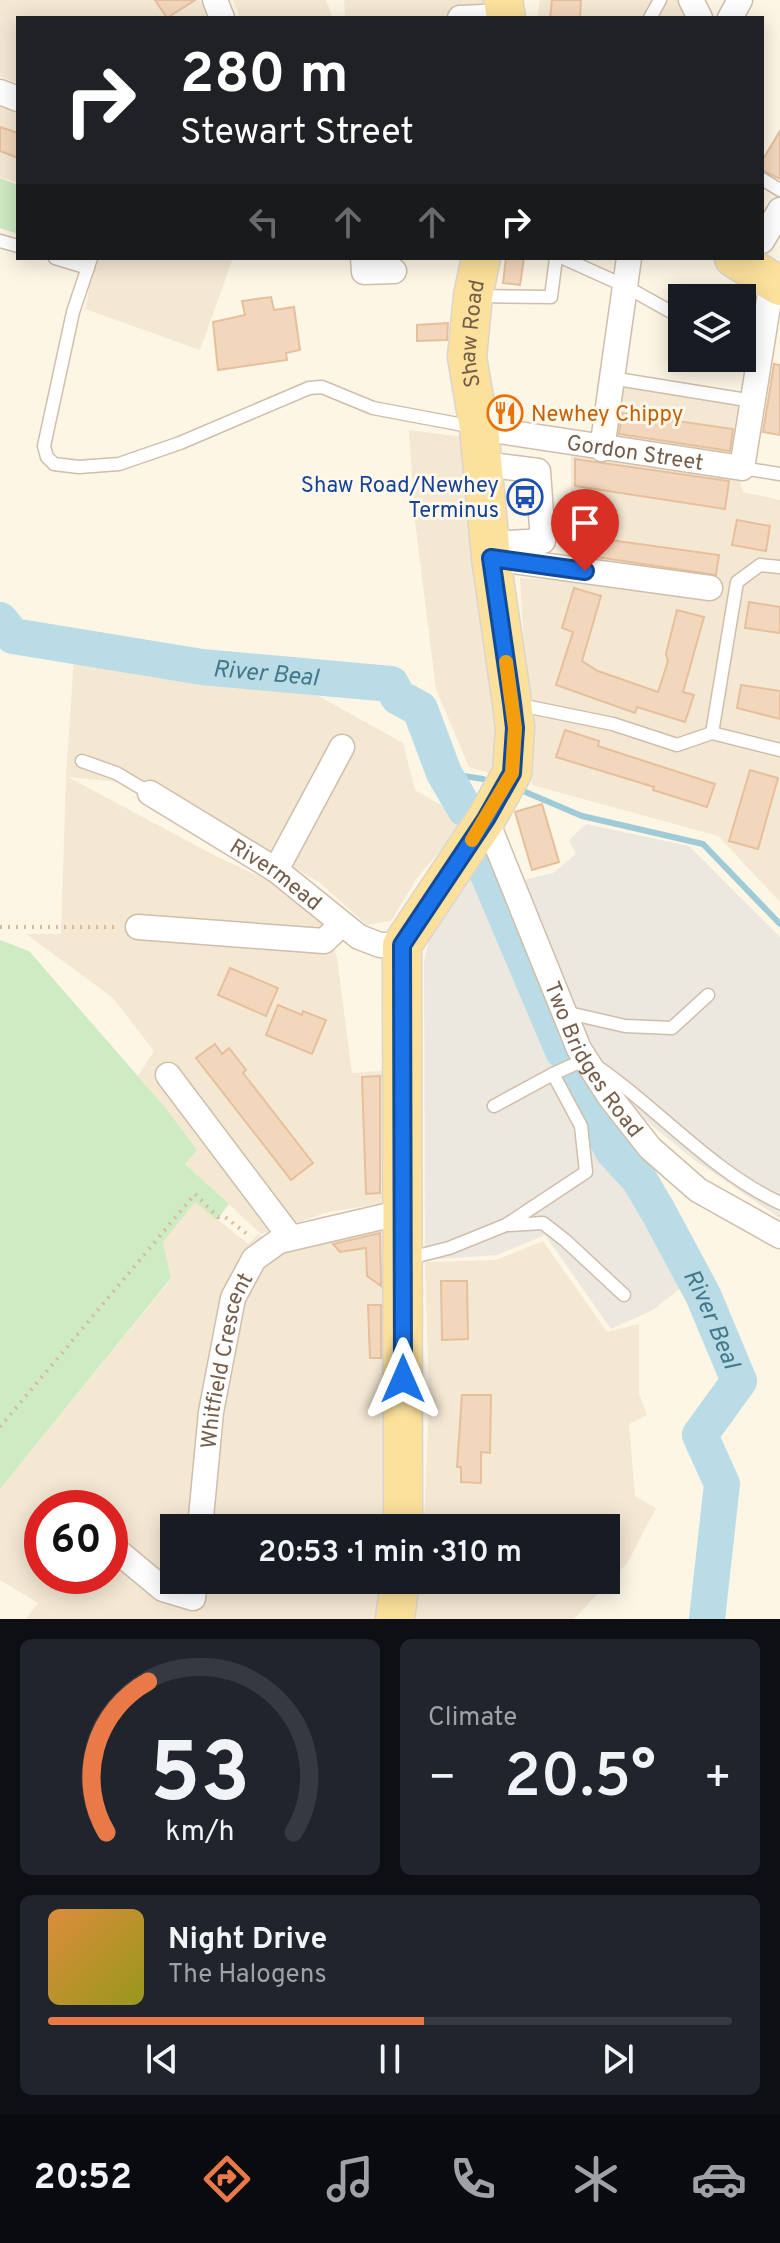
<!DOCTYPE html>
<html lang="en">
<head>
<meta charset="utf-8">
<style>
	body { margin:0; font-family:Overpass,sans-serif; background:#20242c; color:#f1f3f6; height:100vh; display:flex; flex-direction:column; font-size:30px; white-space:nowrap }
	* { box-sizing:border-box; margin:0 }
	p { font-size:26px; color:#9ea1a6 }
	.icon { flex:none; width:44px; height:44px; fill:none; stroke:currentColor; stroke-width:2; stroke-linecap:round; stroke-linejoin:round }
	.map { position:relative; height:1619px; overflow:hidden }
	.panel { display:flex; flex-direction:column; gap:20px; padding:20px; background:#0d0f14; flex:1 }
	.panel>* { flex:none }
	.banner { position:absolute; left:16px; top:16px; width:748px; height:244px; border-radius:0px; box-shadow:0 4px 20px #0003; background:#202124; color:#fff; overflow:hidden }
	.tools { position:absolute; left:668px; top:284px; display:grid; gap:16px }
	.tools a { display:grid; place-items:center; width:88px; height:88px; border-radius:0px; background:#171b24; box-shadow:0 4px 20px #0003; font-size:40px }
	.speed { position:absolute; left:24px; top:1490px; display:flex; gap:16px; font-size:40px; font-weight:700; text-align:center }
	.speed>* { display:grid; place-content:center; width:104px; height:104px; border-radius:50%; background:#171b24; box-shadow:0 4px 20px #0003; line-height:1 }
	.speed .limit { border:12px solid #d22; background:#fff; color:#111 }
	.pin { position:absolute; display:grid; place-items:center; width:68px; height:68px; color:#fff; margin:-82px -34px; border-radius:50% 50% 50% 0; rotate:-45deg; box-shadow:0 0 8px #0007 }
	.pin .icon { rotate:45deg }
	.me { position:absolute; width:88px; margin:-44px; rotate:0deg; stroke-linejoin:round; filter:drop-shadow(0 0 6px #0008) }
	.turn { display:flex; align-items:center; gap:28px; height:168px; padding:0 32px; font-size:36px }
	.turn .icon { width:104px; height:104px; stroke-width:2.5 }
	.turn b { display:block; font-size:56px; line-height:68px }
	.lanes { display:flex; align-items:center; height:76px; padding:0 32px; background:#0003; justify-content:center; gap:40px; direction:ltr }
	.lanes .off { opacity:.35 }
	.big { font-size:60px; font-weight:600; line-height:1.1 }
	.panel .card { flex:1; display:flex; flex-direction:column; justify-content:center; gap:12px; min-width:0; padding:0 28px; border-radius:12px; background:#20242c }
	.panel .dial { align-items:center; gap:0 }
	.dial svg { height:208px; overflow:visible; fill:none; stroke:#363941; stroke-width:7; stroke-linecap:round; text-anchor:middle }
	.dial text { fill:#f1f3f6; stroke:none }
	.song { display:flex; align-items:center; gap:24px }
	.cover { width:96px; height:96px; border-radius:12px; background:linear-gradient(135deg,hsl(30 70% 55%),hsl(60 70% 35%)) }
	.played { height:8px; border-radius:4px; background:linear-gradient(90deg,#e97a48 55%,#363941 55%) }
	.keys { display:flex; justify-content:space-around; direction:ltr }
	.heat { display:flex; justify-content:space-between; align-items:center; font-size:44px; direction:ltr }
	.panel .tiles { flex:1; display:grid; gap:20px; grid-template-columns:1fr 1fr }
	.card:last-child { grid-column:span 2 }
	.trip { position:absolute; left:160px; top:1514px; width:460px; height:80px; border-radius:0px; background:#171b24; box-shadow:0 4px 20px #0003; font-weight:600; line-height:80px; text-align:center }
	.tabs { display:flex; height:128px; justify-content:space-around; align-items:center; background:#090b0e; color:#9ea1a6 }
	.tabs .icon { width:56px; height:56px }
	.tabs .on { color:#e97a48 }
	.tabs b { font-size:36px; color:#f1f3f6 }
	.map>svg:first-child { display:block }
	.residential { fill:#f4e8d3; fill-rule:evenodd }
	.industrial { fill:#ece7df }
	.green { fill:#cfebc3 }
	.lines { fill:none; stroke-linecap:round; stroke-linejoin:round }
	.stream { stroke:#9fcbd9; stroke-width:6 }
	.river { stroke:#b9dce7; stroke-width:36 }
	.building { fill:#f3d7bc; stroke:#e6bf9c; stroke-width:2 }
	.service-casing { stroke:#cfbeab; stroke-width:15 }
	.minor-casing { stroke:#cfbeab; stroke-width:27 }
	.primary-casing { stroke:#dbd5d0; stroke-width:41 }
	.path { stroke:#d8ba9f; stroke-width:4; stroke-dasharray:2 6; stroke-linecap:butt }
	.service { stroke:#fff; stroke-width:12 }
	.minor { stroke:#fff; stroke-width:24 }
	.primary { stroke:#fce19c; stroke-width:38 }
	.route-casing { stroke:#114b97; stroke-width:20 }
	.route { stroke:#1a73e8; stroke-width:14 }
	.slow { stroke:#f59e0b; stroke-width:14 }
	.labels { text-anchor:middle; stroke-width:6; stroke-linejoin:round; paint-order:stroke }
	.street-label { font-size:22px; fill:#765d49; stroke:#fff9eb }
	.food-label { font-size:22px; fill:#c56008; stroke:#fff9eb; text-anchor:start }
	.transit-label { font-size:22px; fill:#164399; stroke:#fff9eb; text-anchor:end }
	.water-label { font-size:24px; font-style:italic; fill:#42788a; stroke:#fff9eb }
</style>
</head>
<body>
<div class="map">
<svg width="780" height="1619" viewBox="0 0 780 1619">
	<rect width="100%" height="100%" fill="#fdf6e5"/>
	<g class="residential">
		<path d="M0,0h200l7,18h-189v66l-18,-8z"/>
		<path d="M233,0h93l7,18h-93z"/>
		<path d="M344,0h139l2,18h-140z"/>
		<path d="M540,0h144l9,18h-156z"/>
		<path d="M0,105l18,7v71l-18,-6z"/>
		<path d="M95,258h138l-33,92 -115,-41z"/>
		<path d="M620,383l127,18 -8,59 -127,-18z"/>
		<path d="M409,430l62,8 30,322 -5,15 -27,-8 -33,-78 -21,-168z"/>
		<path d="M571,453l168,26 4,13 37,8v402l-62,-66 -186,-51 -12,-207 52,3z"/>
		<path d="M74,657l234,33 95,53 12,47 51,30 -49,58 -26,43 -24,4 -48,-43 -169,-97 -82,-8 144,77 71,34 45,37 9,33 15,115 41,-3 3,131 -67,11 -68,22 -77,-71 -21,-58 -25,-29 16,-25 -41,-53 -87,-64h35l5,-158z"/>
		<path d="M195,1201l53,43 10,-10 22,19 113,-32 2,307h-221v52h213l-7,39h-354l12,-16 -38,-23v-91l171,-210 -8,-37zM42,1508h68v68h-68z"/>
		<path d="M543,1241l64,91 32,-8v69l8,22 -18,9 6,72 21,12 -28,54 -54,57h-163l6,-39h189v-52h-182l5,-131 -4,-135 71,-2z"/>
	</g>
	<g class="industrial">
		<path d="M586,824l103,22 91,91v281l-87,-59 -70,-57 -40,-73 -59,-149 29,-7 23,-19 -7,-14z"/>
		<path d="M477,861l117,268 69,99 25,54 -35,28 -42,19 -66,-94 -48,20 -72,5 -1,-299 10,-41z"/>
	</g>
	<g class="green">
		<path d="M0,178l18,7v49l-18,-6z"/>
		<path d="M0,940l29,11 134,154 34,45 -12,14 44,40 -12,16 -22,-18 -32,40 8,36 -171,211z"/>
	</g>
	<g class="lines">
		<g class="stream">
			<path d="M444,773l39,6"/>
			<path d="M523,791l59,25 121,28 77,80"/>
		</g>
		<g class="river">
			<path id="s1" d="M0,620l13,16 189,31 189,17 7,13 22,12 24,64 21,36"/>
			<path d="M482,860l81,191"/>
			<path id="s2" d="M577,1082l36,69 26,28 20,34 44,82 36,86 -39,54 22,49 -15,135"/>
		</g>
	</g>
	<g class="building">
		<path d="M155,0h40l-28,18z"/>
		<path d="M552,0h29l-1,18h-30z"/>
		<path d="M0,127l18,6v25l-18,-7z"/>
		<path d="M780,131v48l-18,-9v-9z"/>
		<path d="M506,258h18l-4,27 -17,-2z"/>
		<path d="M271,297l3,13 20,-3 6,43 -14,3 1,7 -69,10 -5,-48 32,-7 -3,-14z"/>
		<path d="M448,323l-1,17 -30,1v-16z"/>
		<path d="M774,364l6,1v70l-17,-3z"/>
		<path d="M622,413l111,16 -3,22 -111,-17z"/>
		<path d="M575,459l154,22 -4,28 -150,-23z"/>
		<path d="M737,520l33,6 -4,25 -34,-6z"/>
		<path d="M581,536l138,19 -3,20 -133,-20z"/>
		<path d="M574,588l27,8 -19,65 16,10 60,21 10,-31 -2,-7 11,-44 27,7 -21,75 11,3 -9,27 -48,-15 -2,6 -79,-28 17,-53 -11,-4z"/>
		<path d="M749,602l31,5v26l-35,-5z"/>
		<path d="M741,685l39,6v28l-43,-11z"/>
		<path d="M565,730l34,11 -1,5 117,38 -8,23 -54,-17 1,-3 -98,-30z"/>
		<path d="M750,770l28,8 -20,71 -29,-8z"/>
		<path d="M542,804l17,58 -27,8 -17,-58z"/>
		<path d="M230,968l48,20 -12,28 -48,-21z"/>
		<path d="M278,1005l24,10 1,-4 23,9 -14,34 -46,-19z"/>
		<path d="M215,1044l7,10 7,-6 17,22 -3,3 70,90 -22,17 -95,-122z"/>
		<path d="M380,1076v117l-14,1 -4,-117z"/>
		<path d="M380,1233l1,53 -14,-10 -1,-28 -26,4 -7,-8z"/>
		<path d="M441,1281h26l1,58 -26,1z"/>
		<path d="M368,1305h13v53h-11z"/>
		<path d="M462,1395h29l-1,58 -9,-1v31l-20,-1v-15h-4z"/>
	</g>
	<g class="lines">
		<defs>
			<g id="service">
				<path d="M650,18l10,-18"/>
				<path d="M762,179l18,11"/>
				<path d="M0,241l18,5"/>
				<path d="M55,258l33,10"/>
				<path d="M91,258l-18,54 -29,134 3,11 7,7 25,3 40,-3 61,-21 129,-55 13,-1 51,21 101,19"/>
				<path d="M563,258l60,27 59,33"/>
				<path d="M477,296l74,1 5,-39"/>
				<path d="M611,378l142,23"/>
				<path d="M742,468l38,6"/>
				<path d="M515,704l98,20 64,21 35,-12 68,17"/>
				<path d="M712,733l25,-151 23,-17 20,2"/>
				<path d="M82,761l34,12 34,20"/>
				<path d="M564,1012l61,14 47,2 36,-33"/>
				<path d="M494,1106l59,-32"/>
				<path d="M509,1225l34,-2 23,18 58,54"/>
				<path d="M406,1259l43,-11 57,-23 80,-53 -5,-46 -28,-52 33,-15c68,44 120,109 194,144"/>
			</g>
			<g id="minor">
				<path d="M215,0l7,18"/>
				<path d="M691,0l9,18"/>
				<path d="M460,18l46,-2"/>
				<path d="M730,18l10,-18"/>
				<path d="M0,92l18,7"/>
				<path d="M762,241l18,-31"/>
				<path d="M363,258l1,14 30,-1"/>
				<path id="s3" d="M479,428l263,40 30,-187"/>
				<path d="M602,449l27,-191"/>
				<path d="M483,464l55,7 5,70 -36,2 -16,-3"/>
				<path d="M491,558l219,30"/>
				<path id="s4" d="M150,793l126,77 83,67 21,8h22"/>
				<path id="s5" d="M486,819l93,230 31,48 40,51 48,42 82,46"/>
				<path d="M276,870l66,-123"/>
				<path d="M138,927l186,14 18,-17"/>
				<path d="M168,1075l123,163"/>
				<path id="s6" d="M200,1528l11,-116 22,-114 21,-39 25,-18 124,-29"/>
				<path d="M110,1545l53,44 30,9 2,-18"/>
			</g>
			<g id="primary">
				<path d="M503,0l3,18"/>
				<path d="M734,258l46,28"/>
				<path id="s7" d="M403,1528l-1,-583 84,-126 26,-46 3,-45 -3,-25 -21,-145 -12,-130 -12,-71 6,-61 8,-38"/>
				<path d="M395,1619l5,-39"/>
			</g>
		</defs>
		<use href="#service" class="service-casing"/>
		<use href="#minor" class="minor-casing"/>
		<use href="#primary" class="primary-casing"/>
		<g class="path">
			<path d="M0,927h120"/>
			<path d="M0,1427l195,-233 23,23h7l26,20"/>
		</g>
		<use href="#service" class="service"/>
		<use href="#minor" class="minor"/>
		<use href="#primary" class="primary"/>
	</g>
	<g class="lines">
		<defs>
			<path id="route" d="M403,1379l-1,-434 84,-126 26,-46 3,-45 -3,-25 -21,-145 94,13"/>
		</defs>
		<use href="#route" class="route-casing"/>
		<use href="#route" class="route"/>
		<path class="slow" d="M472,840l40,-67 3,-45 -9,-66"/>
	</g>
	<defs>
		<symbol id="restaurant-ring" viewBox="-11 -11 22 22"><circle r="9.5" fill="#fff9eb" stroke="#e8710a" stroke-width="1.5"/><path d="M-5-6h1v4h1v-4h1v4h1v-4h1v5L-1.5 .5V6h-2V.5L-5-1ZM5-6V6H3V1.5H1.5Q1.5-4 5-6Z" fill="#e8710a"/></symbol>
		<symbol id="bus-ring" viewBox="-11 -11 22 22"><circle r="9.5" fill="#fff9eb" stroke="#1a4fb4" stroke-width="1.5"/><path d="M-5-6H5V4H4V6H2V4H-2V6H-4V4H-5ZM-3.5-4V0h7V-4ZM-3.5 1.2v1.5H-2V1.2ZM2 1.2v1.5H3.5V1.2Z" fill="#1a4fb4"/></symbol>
	</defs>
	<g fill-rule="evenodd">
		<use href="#restaurant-ring" x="485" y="393" width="40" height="40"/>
		<use href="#bus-ring" x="505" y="477" width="40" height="40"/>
	</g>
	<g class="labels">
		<g class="street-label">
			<text dy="8" stroke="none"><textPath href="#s7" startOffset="1230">Shaw Road</textPath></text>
			<text dy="8" stroke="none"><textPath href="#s3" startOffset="158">Gordon Street</textPath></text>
			<text dy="8" stroke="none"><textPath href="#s4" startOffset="150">Rivermead</textPath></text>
			<text dy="8" stroke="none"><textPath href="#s5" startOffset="264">Two Bridges Road</textPath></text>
			<text dy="8" stroke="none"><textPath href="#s6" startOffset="170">Whitfield Crescent</textPath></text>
		</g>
		<g class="food-label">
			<text x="531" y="421">Newhey Chippy</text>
		</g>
		<g class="transit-label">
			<text x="499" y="492">Shaw Road/Newhey<tspan x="499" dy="25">Terminus</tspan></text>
		</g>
		<g class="water-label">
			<text dy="8" stroke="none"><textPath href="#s1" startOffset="276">River Beal</textPath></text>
			<text dy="8" stroke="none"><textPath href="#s2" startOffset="274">River Beal</textPath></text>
		</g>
	</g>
</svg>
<div class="tools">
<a><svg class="icon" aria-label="layers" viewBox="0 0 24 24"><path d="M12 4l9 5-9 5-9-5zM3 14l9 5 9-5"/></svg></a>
</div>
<div class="speed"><div class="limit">60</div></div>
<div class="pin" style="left:585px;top:571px;background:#d93025"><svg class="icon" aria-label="arrive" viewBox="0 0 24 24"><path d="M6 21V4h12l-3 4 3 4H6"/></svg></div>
<svg class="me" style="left:403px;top:1379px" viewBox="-20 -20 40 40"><path d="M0-17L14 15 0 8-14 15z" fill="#1a73e8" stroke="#fff" stroke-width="4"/></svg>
<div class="trip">20:53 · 1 min · 310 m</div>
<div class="banner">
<div class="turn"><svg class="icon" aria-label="right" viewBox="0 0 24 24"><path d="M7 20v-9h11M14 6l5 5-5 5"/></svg><div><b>280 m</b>Stewart Street</div></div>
<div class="lanes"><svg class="icon off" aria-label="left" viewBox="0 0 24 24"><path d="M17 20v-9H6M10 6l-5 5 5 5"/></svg><svg class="icon off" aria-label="ahead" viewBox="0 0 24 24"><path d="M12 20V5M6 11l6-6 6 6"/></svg><svg class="icon off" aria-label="ahead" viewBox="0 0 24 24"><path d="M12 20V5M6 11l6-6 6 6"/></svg><svg class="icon" aria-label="right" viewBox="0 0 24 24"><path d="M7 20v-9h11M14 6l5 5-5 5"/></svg></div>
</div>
</div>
<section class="panel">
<div class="tiles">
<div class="card dial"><svg viewBox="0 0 100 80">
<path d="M14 69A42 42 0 1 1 86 69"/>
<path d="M14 69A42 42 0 0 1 30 11" stroke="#e97a48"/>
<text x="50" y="56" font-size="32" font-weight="700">53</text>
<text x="50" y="72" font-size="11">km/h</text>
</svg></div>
<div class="card"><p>Climate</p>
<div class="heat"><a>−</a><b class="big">20.5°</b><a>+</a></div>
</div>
<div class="card">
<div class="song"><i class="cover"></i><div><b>Night Drive</b><p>The Halogens</p></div></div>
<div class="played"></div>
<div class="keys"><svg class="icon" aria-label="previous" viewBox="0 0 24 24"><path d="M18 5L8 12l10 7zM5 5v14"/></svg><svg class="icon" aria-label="pause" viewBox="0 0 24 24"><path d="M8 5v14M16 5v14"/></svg><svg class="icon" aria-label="next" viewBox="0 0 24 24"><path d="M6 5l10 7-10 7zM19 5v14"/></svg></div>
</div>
</div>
</section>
<nav class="tabs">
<b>20:52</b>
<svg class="icon on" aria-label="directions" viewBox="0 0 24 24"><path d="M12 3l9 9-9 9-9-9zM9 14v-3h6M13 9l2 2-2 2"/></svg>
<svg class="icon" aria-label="music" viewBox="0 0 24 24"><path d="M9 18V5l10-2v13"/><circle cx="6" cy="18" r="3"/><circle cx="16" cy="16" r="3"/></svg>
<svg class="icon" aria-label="phone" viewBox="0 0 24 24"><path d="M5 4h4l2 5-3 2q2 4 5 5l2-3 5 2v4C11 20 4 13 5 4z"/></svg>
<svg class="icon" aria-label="climate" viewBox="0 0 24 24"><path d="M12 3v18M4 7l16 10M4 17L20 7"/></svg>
<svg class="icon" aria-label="car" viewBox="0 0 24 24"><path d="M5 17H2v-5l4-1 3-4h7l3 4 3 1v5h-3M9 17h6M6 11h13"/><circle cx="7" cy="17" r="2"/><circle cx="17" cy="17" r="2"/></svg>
</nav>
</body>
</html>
